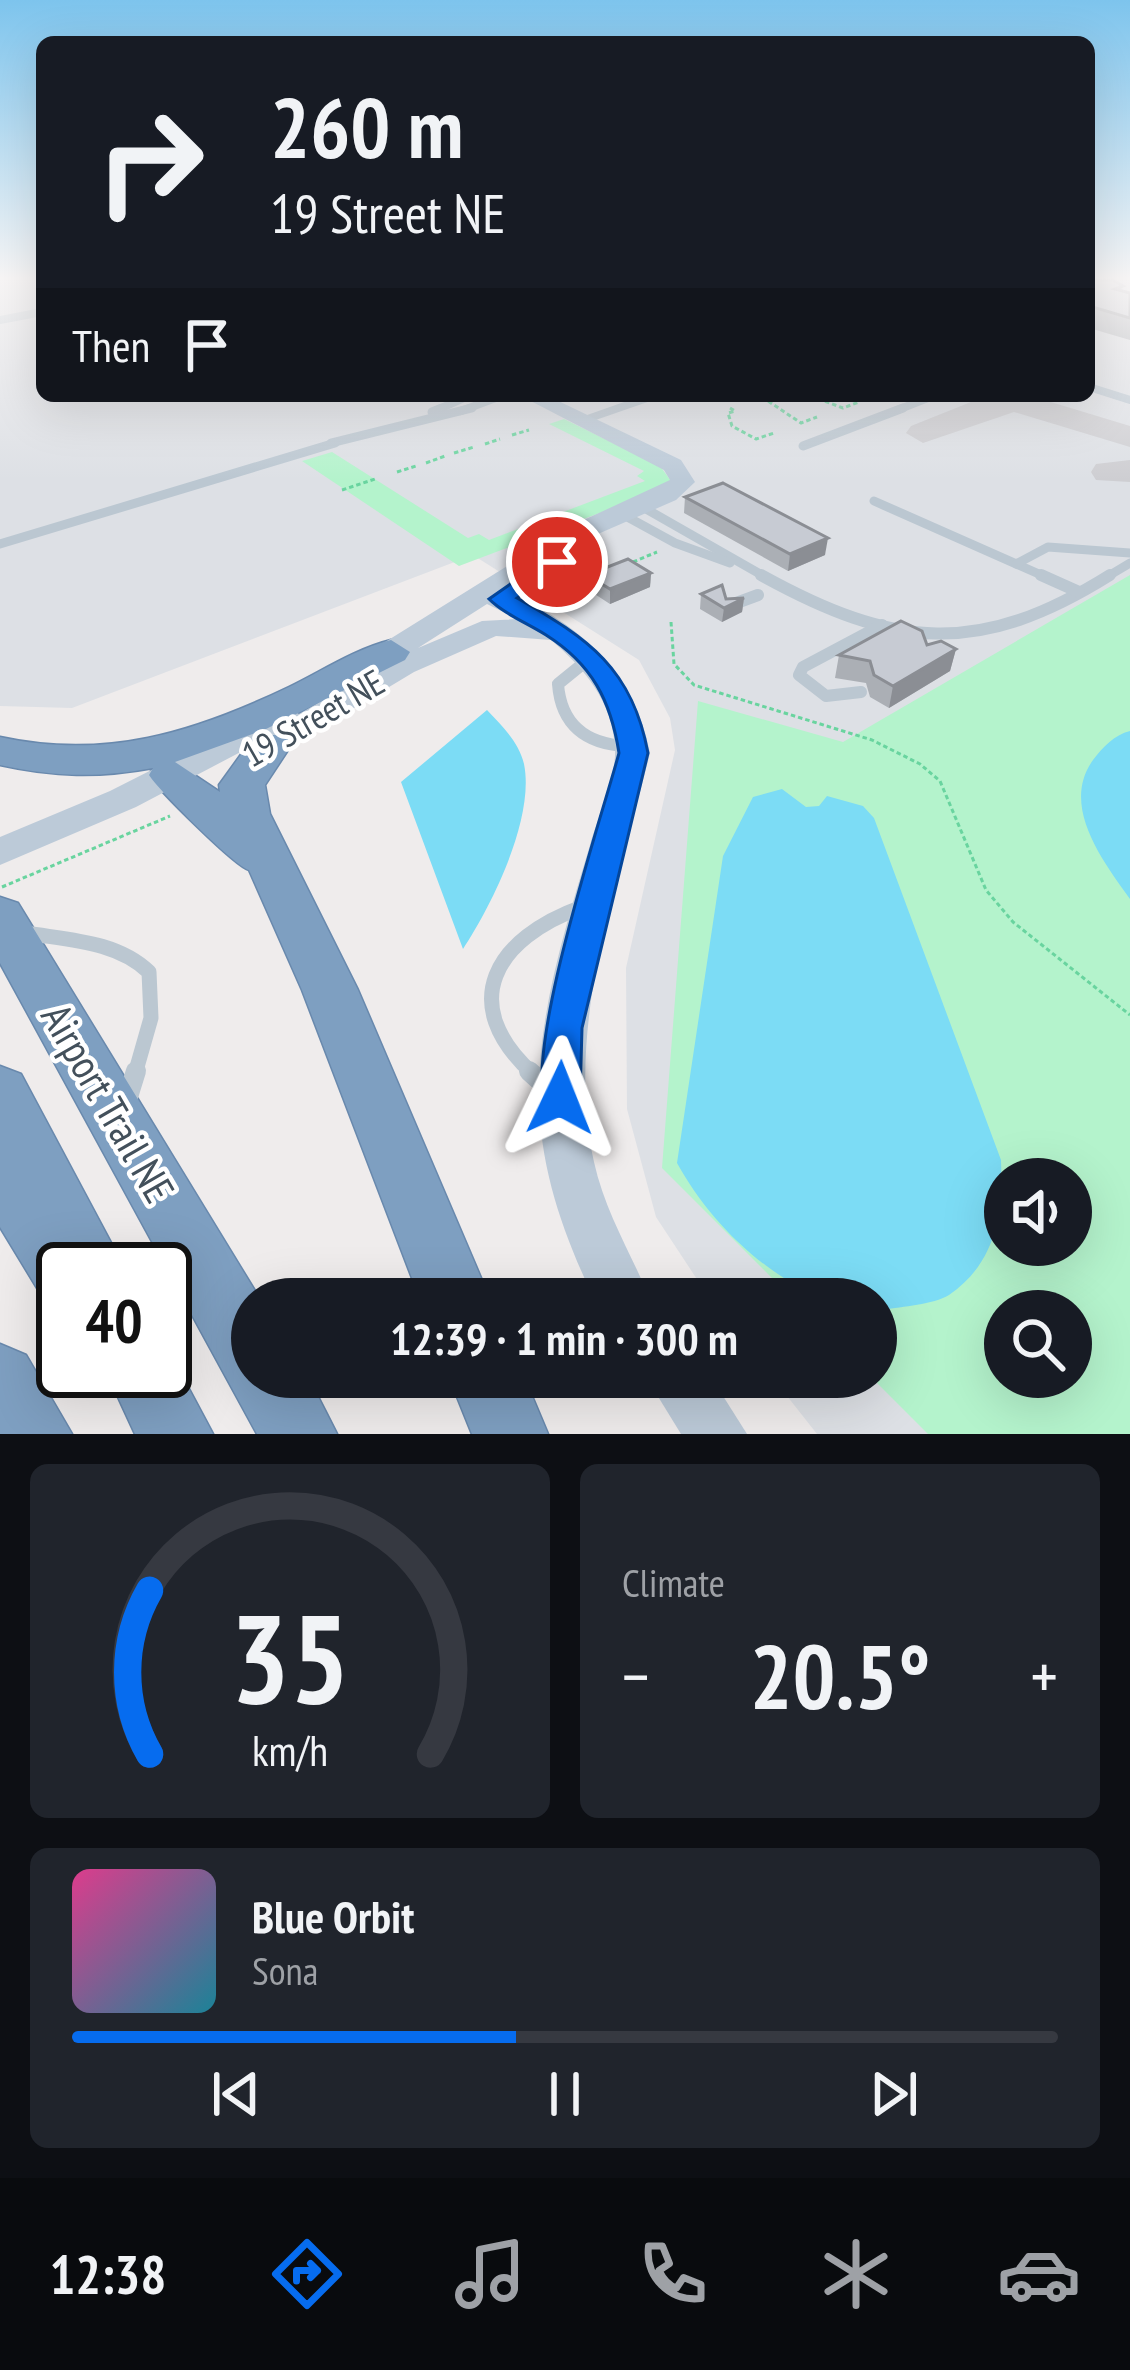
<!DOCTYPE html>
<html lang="en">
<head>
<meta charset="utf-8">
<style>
	body { margin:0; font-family:"PT Sans Narrow",sans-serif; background:#20242c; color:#f1f3f6; height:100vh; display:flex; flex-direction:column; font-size:45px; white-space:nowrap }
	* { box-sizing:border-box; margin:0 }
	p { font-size:39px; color:#9ea1a6 }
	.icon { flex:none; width:66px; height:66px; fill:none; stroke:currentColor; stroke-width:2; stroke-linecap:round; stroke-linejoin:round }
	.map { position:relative; height:1434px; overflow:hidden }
	.details { display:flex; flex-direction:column; gap:30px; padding:30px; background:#0d0f14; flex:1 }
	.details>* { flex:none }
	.banner { position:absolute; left:36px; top:36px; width:1059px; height:366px; border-radius:18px; box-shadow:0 12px 48px #0002; background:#171b24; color:#f1f3f6; overflow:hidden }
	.tools { position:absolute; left:984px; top:1158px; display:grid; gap:24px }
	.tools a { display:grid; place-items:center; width:108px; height:108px; border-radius:50%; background:#171b24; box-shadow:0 12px 48px #0002; font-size:60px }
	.speed { position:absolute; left:36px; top:1242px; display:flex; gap:24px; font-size:60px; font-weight:700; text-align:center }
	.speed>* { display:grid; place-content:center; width:156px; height:156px; border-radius:50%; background:#171b24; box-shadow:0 12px 48px #0002; line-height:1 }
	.speed .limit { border:6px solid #111; border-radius:18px; background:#fff; color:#111 }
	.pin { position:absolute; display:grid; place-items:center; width:102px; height:102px; color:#fff; margin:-51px; border:6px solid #fff; border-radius:50%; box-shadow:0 3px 12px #0007 }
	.me { position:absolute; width:132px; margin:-66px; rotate:2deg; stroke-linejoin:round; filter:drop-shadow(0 0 9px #0008) }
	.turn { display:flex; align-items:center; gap:42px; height:252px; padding:0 36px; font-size:54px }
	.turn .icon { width:156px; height:156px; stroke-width:2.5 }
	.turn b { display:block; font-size:84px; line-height:102px }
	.then { display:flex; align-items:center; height:114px; padding:0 36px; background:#0003; gap:24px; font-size:45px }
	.big { font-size:90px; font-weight:600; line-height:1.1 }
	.details .tile { flex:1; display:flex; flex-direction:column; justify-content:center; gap:18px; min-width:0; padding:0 42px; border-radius:18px; background:#20242c }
	.details .dial { align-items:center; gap:0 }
	.dial svg { height:312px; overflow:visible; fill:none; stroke:#363941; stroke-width:7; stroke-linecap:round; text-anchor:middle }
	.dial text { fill:#f1f3f6; stroke:none }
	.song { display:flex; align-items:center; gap:36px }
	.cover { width:144px; height:144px; border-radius:18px; background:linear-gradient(135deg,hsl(330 70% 55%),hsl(190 70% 35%)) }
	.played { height:12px; border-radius:6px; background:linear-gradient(90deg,#066cef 45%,#363941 45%) }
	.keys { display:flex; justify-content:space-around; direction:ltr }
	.heat { display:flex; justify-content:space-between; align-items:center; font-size:66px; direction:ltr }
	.details .tiles { flex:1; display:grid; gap:30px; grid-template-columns:1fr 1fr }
	.tile:last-child { grid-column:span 2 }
	.trip { position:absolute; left:231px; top:1278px; width:666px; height:120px; border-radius:60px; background:#171b24; box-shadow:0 12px 48px #0002; font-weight:600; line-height:120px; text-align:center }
	.menu { display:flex; height:192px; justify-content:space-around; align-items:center; background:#090b0e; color:#9ea1a6 }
	.menu .icon { width:84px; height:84px }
	.menu .on { color:#066cef }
	.menu b { font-size:54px; color:#f1f3f6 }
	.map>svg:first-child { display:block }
	.airport { fill:#dde0e5; fill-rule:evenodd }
	.green { fill:#b4f3cc; fill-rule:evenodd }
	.water { fill:#7cdcf5 }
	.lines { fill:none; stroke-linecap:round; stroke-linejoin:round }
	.taxiway { fill:#ceced2; fill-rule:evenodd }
	.highway-casing { stroke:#6989ad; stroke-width:3 }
	.path { stroke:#69d49f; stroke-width:3; stroke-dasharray:4.5 3; stroke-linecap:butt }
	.lane-far4 { stroke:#bbc7d1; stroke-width:8 }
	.lane-far3 { stroke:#bbc7d1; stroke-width:9 }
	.lane-far2 { stroke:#bbc7d1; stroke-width:12 }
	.lane-far1 { stroke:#bbc7d1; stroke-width:15 }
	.lane { stroke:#bbc7d1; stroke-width:20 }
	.street { fill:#bbc7d1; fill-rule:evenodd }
	.secondary { fill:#bccad8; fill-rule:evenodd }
	.highway { fill:#7e9fc1; fill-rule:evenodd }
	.wall { fill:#abafb5 }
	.shaded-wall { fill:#8b8e94 }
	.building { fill:#c7cbd3; stroke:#8b8e94; stroke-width:3 }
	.route { fill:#066cef; stroke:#04469b; stroke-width:3 }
	.labels { text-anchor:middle; stroke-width:9; stroke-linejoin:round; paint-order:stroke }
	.street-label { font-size:36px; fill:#43505b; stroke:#fff }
	.near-street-label { font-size:42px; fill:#43505b; stroke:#fff }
</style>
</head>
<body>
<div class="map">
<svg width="1130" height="1434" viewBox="0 0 1130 1434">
	<rect width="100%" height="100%" fill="#efecec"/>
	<path class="airport" d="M0,280h42v116h1047v-116h41v1154h-313l-45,-57h104v-78h-166l-54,-82 -29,-108 -1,-141 49,-218 -5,-32 -31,-58 -166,-105 -401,153 -72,-2zM1005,1179h66v66h-66zM1005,1311h66v66h-66z"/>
	<g class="green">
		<path d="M564,419l96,47 11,15 -21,13 -191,72 -157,-105 30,-9 136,86 11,-4 10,6 156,-59 -8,-5 7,-5 -95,-47z"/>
		<path d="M1130,575v859h-202l-57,-57h5v-78h-83l-131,-131 36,-467 145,41zM1005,1179h66v66h-66zM1005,1311h66v66h-66z"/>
	</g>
	<g class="water">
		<path d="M487,710c15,16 32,32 37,54 11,54 -32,141 -61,185l-62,-167z"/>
		<path d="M1130,731v168c-27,-38 -70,-93 -37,-139 10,-13 21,-25 37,-29z"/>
		<path d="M782,789l24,18 13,-1 8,-10 36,10 11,12 127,342c2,52 -4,102 -52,135 -16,10 -47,11 -65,15l-8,-1v-10c-17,0 -41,4 -56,-2 -61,-26 -112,-78 -143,-134l46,-307 30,-59z"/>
	</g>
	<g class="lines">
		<g class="taxiway">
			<path d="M986,396h45l99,30v21l-116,-35 -91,31 -17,-10 5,-7z"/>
			<path d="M1130,460v22l-34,-2 -5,-8 5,-8z"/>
		</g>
		<defs>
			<g id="highway">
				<path d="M391,640l19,12 -5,8 -139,69 -91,33 45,30 -1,-7 36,-50h30l7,9 -27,41 5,29 88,176 132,309h-70l-118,-309 -53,-120c-13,-3 -91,-80 -100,-95l4,-7c-54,10 -99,9 -153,-3v-28c105,23 193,-4 289,-50 33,-16 66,-38 102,-47z"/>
				<path d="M0,897l18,6 242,396h-8v78h56l29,57h-80l-257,-471z"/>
				<path d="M0,1066l21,8 104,195h-62v33l-23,-9 -40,-66z"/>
				<path d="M0,1344l26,11 46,79h-72z"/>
				<path d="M165,1344l48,90h-78l-29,-63h59z"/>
				<path d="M449,1377h75l24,57h-76z"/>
			</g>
		</defs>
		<use href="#highway" class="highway-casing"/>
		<g class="path">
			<path d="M811,396l32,12 16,-6"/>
			<path d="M762,397l39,26 16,-6"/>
			<path d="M730,408l5,3 -7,2 4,13 24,13 18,-6"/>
			<path d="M512,435l17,-5"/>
			<path d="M485,444l15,-5"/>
			<path d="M454,453l20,-6"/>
			<path d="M426,463l19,-7"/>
			<path d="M397,472l19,-6"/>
			<path d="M342,490l33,-11"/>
			<path d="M633,562l24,-10"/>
			<path d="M576,584l15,-4"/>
			<path d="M671,622l3,42 20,21 178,55 48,24 20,17 46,109 27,32 117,93"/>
			<path d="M2,887l168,-71"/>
		</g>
		<g class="lane-far4">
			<path d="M0,320l42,-8"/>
			<path d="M1089,387l41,13"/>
			<path d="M435,411l33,-15"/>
			<path d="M461,411l40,-15"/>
			<path d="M895,411l38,-15"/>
		</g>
		<g class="lane-far3">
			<path d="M432,412l10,-4"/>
			<path d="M331,443l141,-35"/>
			<path d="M803,446l100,-38"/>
			<path d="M874,501l174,77"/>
			<path d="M641,506l126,72"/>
			<path d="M622,514l53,29 55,20"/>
			<path d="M0,544l335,-101"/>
			<path d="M1016,564l32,-17 82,6"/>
			<path d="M1105,578l25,-15"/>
		</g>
		<g class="lane-far2">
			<path d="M761,575c134,74 218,82 349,0"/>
			<path d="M1041,575l38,17"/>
			<path d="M731,605l27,-10"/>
			<path d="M590,658l-32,26c3,41 28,60 68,62"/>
			<path d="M861,692l-35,4 -27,-21 4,-8 79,-42"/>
		</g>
		<g class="lane-far1">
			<path d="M26,933c42,7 91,8 123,39l2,46 -16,56"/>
			<path d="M533,1074c-78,-71 -37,-136 49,-167"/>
		</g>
		<g class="lane">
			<path d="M529,1071l21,19"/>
			<path d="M127,1100l9,-29"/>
		</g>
		<path class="street" d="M641,396h24l-78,27 -14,-3z"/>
		<g class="secondary">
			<path d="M521,396h27l133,64 14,22 -19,18 -85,37 -85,54c73,33 129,80 144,162 -32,130 -86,274 -56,409 11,50 37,91 56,137h-56c-31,-66 -54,-129 -55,-202 -1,-85 27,-171 51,-252 8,-29 27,-68 25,-98 -3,-46 -30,-78 -64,-107l-55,-4 -82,36 -133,80 -12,4 -17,-10 -116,61 -136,58v-28l110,-46 162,-82 12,-3 15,8 62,-36 -13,-9 5,-7 220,-137 97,-45 -6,-10zM487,604l31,15 -36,2 -64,27z"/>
			<path d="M646,1377h65l36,57h-66z"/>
		</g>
		<use href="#highway" class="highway"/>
	</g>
	<g class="wall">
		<path d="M1089,280l34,6 -2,5 9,2v47l-41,-12z"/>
		<path d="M685,497l140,58 -37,16 -104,-58z"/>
		<path d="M651,573l-1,14 -40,17 -23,-15v-14z"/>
		<path d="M701,594l25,5 18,-1 -2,14 -20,10 -22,-13z"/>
		<path d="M927,645l29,4 -6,22 -61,37 -19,-11 -4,-14 -31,-5 4,-23z"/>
	</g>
	<g class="shaded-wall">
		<path d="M828,538l-3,17 -37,16 2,-17z"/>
		<path d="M651,573l-1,14 -40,17v-15z"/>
		<path d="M744,598l-2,14 -20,10 2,-14z"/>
		<path d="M956,649l-6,22 -61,37 4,-22z"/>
	</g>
	<g class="building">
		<path d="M1089,280h24l10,6 -8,3 15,4v25l-41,-12z"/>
		<path d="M723,483l105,55 -38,16 -105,-57z"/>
		<path d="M628,559l23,14 -41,16 -23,-14z"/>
		<path d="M722,585l4,14 18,-1 -20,10 -23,-14z"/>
		<path d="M901,621l21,10 5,14 14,-4 15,8 -63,37 -19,-11 -4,-14 -31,-6z"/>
	</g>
	<linearGradient id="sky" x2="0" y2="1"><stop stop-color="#7dc4ed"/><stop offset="0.58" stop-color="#f8f6f6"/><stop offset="1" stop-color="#f8f6f6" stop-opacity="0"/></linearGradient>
	<rect width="1130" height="480" fill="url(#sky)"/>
	<path class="route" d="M549,557l19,5 -51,36c72,41 115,70 131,155l-66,275 -2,70 -6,12 -14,5 -13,-5c-26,-53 54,-290 72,-357 -8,-52 -27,-89 -73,-118 -19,-12 -42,-21 -57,-36z"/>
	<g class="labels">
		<g class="street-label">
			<text transform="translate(313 718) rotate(-30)" y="13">19 Street NE</text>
		</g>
		<g class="near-street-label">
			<text transform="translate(108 1103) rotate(60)" y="15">Airport Trail NE</text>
		</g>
	</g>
</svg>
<div class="tools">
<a><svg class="icon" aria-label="sound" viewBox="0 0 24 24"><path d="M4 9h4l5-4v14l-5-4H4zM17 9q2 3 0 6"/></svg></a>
<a><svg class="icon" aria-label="search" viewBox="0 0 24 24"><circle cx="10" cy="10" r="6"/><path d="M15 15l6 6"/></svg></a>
</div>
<div class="speed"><div class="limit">40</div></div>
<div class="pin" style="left:557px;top:562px;background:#d93025"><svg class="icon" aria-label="arrive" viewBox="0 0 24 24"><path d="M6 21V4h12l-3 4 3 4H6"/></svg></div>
<svg class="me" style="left:560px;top:1098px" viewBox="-20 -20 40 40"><path d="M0-17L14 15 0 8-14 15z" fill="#066cef" stroke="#fff" stroke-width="4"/></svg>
<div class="trip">12:39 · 1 min · 300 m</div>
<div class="banner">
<div class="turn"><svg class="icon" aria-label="right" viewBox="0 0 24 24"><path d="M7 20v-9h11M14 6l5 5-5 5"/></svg><div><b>260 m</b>19 Street NE</div></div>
<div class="then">Then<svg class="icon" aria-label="arrive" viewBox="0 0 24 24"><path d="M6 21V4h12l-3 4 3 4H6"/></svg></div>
</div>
</div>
<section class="details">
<div class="tiles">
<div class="tile dial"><svg viewBox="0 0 100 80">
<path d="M14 69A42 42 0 1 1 86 69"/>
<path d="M14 69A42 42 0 0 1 14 27" stroke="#066cef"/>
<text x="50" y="56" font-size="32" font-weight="700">35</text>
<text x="50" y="72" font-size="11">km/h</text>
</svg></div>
<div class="tile"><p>Climate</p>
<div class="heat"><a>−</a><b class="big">20.5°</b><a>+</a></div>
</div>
<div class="tile">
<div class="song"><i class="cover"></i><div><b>Blue Orbit</b><p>Sona</p></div></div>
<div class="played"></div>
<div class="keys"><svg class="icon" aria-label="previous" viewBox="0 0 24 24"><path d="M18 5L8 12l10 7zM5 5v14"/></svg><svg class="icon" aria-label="pause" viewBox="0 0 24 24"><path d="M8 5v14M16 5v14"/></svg><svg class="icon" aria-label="next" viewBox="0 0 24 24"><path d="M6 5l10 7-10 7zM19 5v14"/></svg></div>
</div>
</div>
</section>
<nav class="menu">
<b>12:38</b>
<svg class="icon on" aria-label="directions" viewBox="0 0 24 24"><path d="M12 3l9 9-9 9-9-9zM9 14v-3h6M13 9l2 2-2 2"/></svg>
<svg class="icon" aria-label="music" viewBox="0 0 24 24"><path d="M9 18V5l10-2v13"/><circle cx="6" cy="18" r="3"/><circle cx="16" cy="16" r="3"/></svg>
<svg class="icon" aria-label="phone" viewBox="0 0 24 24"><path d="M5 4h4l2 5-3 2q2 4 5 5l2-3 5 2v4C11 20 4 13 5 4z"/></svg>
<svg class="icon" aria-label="climate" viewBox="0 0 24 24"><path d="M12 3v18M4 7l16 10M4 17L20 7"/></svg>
<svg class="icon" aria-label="car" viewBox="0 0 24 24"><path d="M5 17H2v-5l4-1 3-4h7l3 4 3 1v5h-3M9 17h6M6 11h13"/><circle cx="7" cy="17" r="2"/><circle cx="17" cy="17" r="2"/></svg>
</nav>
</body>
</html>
